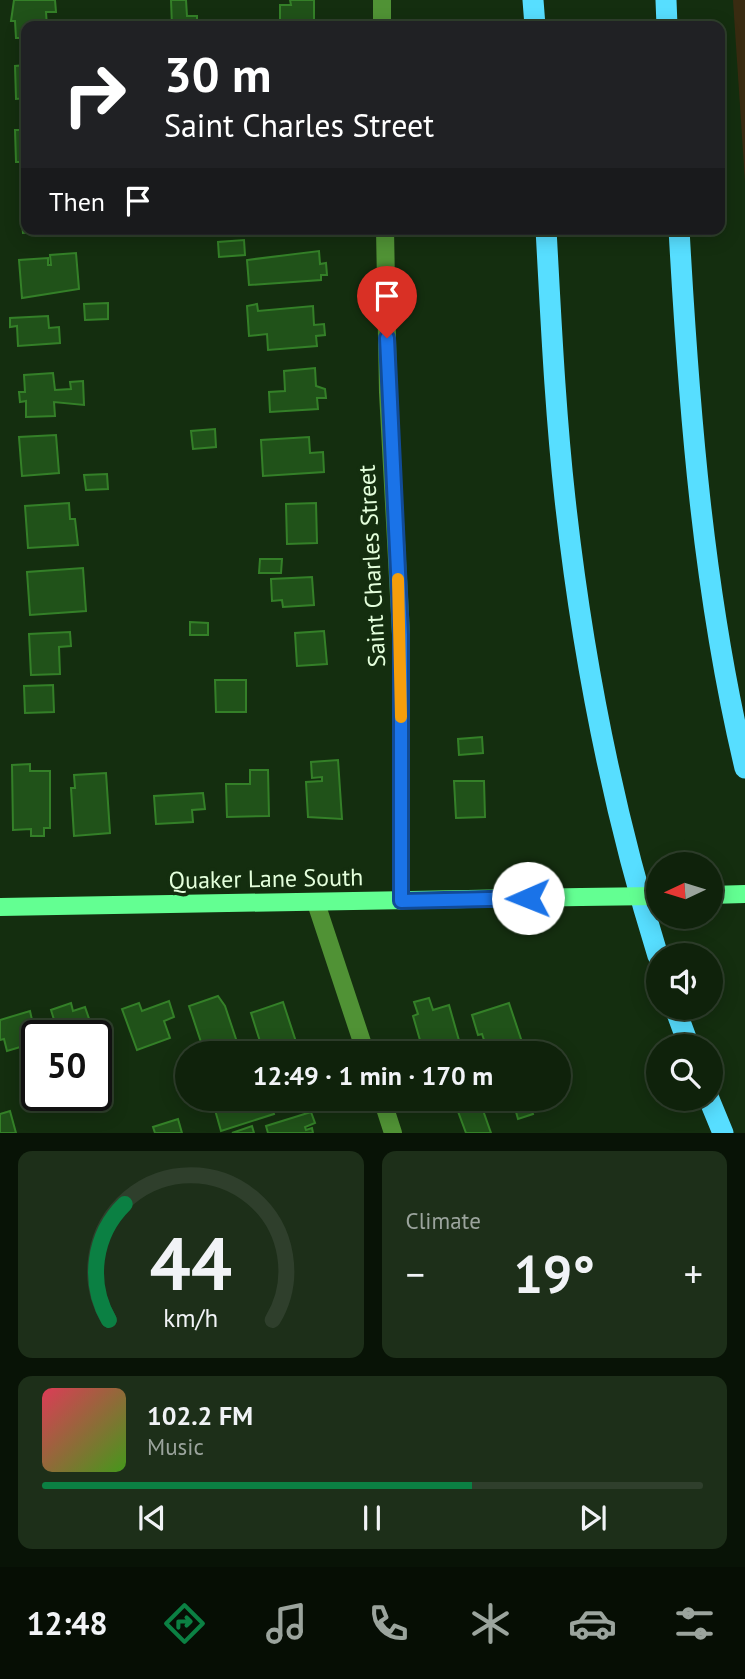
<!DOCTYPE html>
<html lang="en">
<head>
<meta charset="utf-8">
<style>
	body { margin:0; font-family:"PT Sans",sans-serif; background:#1d2f19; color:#f1f3f6; height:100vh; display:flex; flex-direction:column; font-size:26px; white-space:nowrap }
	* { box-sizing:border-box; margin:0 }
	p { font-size:23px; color:#9ba49d }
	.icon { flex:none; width:38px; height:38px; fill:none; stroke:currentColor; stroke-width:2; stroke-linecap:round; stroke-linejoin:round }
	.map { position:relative; height:1133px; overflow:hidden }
	.details { display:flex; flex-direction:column; gap:18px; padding:18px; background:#081306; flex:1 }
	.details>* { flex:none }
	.hud { position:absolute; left:21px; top:21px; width:704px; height:214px; border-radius:14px; box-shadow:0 4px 18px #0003,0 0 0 2px #2f3f2c; background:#202124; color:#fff; overflow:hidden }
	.needle { width:46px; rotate:266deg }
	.controls { position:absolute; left:646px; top:852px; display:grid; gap:14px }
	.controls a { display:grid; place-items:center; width:77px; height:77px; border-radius:50%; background:#0f220b; box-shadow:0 4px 18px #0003,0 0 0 2px #2f3f2c; font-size:35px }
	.speed { position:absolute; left:21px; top:1020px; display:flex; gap:14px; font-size:35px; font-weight:700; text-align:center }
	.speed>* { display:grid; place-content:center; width:91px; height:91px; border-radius:50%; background:#0f220b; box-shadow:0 4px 18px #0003,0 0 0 2px #2f3f2c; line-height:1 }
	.speed .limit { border:4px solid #111; border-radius:10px; background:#fff; color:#111 }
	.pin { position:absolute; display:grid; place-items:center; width:60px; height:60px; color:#fff; margin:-72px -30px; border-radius:50% 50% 50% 0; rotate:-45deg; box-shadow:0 0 7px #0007 }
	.pin .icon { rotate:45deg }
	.me { position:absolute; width:77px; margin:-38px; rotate:269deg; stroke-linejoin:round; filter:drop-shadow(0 0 5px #0008) }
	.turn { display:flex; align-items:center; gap:24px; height:147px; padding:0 28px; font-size:32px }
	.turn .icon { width:91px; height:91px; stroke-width:2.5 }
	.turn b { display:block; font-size:49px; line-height:60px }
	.then { display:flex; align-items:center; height:66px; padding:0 28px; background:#0003; gap:14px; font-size:26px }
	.big { font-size:52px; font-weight:800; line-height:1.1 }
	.details .card { flex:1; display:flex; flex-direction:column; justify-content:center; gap:10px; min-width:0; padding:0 24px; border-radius:14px; background:#1d2f19 }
	.details .dial { align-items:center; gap:0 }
	.dial svg { height:182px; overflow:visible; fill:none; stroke:#2f3f2c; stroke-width:7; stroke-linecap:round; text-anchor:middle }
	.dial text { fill:#f1f3f6; stroke:none }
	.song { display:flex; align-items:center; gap:21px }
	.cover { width:84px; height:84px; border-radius:10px; background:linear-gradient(135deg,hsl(350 70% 55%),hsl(100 70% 35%)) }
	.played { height:7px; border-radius:4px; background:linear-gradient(90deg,#0b8043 65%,#2f3f2c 65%) }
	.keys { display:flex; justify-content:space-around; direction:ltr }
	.heat { display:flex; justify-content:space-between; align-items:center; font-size:38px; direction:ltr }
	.details .tiles { flex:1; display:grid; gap:18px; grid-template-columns:1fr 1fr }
	.card:last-child { grid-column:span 2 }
	.trip { position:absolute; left:175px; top:1041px; width:396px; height:70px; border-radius:35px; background:#0f220b; box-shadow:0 4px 18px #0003,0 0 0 2px #2f3f2c; font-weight:800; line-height:70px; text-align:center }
	.tab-bar { display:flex; height:112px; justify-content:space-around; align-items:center; background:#060e04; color:#9ba49d }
	.tab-bar .icon { width:49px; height:49px }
	.tab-bar .active { color:#0b8043 }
	.tab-bar b { font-size:32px; color:#f1f3f6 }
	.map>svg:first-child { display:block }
	.green { fill:#392b11 }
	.building { fill:#205219; stroke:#348028; stroke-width:2 }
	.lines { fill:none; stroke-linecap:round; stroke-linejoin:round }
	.minor { stroke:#509235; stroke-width:18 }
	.major { stroke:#63ff92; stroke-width:18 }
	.highway { stroke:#57deff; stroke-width:21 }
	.major-bridge { stroke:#63ff92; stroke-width:18 }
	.route-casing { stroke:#114b97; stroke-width:18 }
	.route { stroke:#1a73e8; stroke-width:12 }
	.slow { stroke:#f59e0b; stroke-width:12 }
	.labels { text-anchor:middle; stroke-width:7; stroke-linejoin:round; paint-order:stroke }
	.street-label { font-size:24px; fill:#e4ffdc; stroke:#142e0f }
</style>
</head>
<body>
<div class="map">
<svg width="745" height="1133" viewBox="0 0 745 1133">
	<rect width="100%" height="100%" fill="#142e0f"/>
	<path class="green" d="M733,0h12v182z"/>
	<g class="building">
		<path d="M14,0h41l1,12h-10l1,14h-21v12h-10l-1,-17h-4z"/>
		<path d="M171,0h15l1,16h10v10h-25z"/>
		<path d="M290,0h24v21h6v5h-40v-21h11z"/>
		<path d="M26,65v33l-10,1 -1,-33z"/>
		<path d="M15,130h11v32h-10z"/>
		<path d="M26,195v34l29,1 -32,3 -3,-31 3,-1 -1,-5z"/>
		<path d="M244,240l1,15 -26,2 -1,-15z"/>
		<path d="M319,251l1,13 6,-1 1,12h-6v5l-72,5 -2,-25z"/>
		<path d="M76,253l3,36 -57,9 -3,-38 29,-2v7h3l-1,-10z"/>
		<path d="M108,303v16l-23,1 -1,-16z"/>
		<path d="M257,304l1,7 55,-5 1,19 10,-1 1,11 -9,1 1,10 -49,4 -1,-16 -18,2 -2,-30z"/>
		<path d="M48,316l1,12 10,-1 1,16 -42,3 -1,-20 -7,1v-9z"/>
		<path d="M315,368l1,18 9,3 1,9h-9l1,11 -48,3 -1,-20 16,-1 -1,-20z"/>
		<path d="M53,373l2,17 16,-1 -1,-7 13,-1 1,24 -30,-3 1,14 -29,1v-16l-6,1 -1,-10h6l-1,-17z"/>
		<path d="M215,429l1,18 -23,2 -2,-18z"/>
		<path d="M56,435l3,38 -37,3 -3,-39z"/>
		<path d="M309,437l1,16 13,-1 1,20 -61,4 -2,-36z"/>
		<path d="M107,474l1,15 -22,1 -2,-15z"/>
		<path d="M69,503l1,16h5l3,26 -50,3 -3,-42z"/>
		<path d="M316,503l1,40 -30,1 -1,-40z"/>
		<path d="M260,559h22l-1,14h-22z"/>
		<path d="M83,568l3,43 -56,4 -3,-43z"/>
		<path d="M312,577l2,28 -31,2 -1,-7 -10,1 -1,-22z"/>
		<path d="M190,622l18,1v12h-18z"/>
		<path d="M324,631l3,33 -30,2 -2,-33z"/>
		<path d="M70,632l1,14 -12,1 1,27 -29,1 -2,-41z"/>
		<path d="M215,680h31v32h-30z"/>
		<path d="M53,685l1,27 -29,1 -1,-27z"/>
		<path d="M482,737l1,16 -24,2 -1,-16z"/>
		<path d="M338,760l4,59 -34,-2 -2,-35 16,-1v-4l-10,1 -1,-16z"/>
		<path d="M30,764v7h20v57h-6v8h-13v-7l-18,1 -1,-65z"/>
		<path d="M250,770h18l1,46 -42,1 -1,-33h24z"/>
		<path d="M106,773l4,60 -36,3 -3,-48h4l-1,-13z"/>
		<path d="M454,781h30l1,36 -29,1z"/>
		<path d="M203,793l2,16 -13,1 1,12 -37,2 -2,-28z"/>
		<path d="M218,996l7,10 16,48h-36l-16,-48z"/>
		<path d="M429,998l4,12 16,-5 11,39 -5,2 2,8h-16l-1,-4 -16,4 -11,-38 5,-2 -4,-12z"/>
		<path d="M169,1001l5,16 -10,4 6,17 -33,12 -15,-41 17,-6 3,8z"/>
		<path d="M283,1002l17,52h-36l-13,-41z"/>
		<path d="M71,1003l2,8 12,-4 10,29h-36l-8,-26z"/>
		<path d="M509,1003l17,51h-42l-1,-5 8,-3 -1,-5 -5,2 -3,-9 -4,1 -6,-20z"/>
		<path d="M30,1011l7,31 -30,9 -3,-12 -4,1v-20z"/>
		<path d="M96,1041l9,37 -3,1 7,23 -26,9 -5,-15h18z"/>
		<path d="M227,1099h43l4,15 -53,17 -8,-28z"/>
		<path d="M279,1099h23l-21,6z"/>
		<path d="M475,1099h4l12,34h-25l-10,-27z"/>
		<path d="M528,1099l5,15 -15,5 -5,-18z"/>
		<path d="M10,1111l6,22h-16v-19z"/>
		<path d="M311,1112l4,11 -10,4 1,3 6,-2 1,5h-45l-2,-7z"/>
		<path d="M178,1119l4,14h-27l-2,-6z"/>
		<path d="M252,1126l2,7h-22z"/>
	</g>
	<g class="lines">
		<g class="minor">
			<path d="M382,0v26"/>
			<path d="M385,229l3,163 13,242v267"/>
			<path d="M316,903l50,151"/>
			<path d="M382,1099l11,34"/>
		</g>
		<g class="major">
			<path d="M710,895l35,-1"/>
			<path d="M0,907l581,-10"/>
		</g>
		<g class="highway">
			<path d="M533,0l2,26"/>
			<path d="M666,0l1,26"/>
			<path d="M546,229c5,90 9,180 19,270 17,154 47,309 93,457"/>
			<path d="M679,229c10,181 24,363 66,539"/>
			<path d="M675,1008l14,38"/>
			<path d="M709,1099l14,34"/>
		</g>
		<path class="major-bridge" d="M581,897l77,-1"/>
	</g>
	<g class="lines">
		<defs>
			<path id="route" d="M387,338l14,297v266l127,-3"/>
		</defs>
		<use href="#route" class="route-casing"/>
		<use href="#route" class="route"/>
		<path class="slow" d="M398,579l3,138"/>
	</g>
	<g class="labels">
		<g class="street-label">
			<text transform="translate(372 566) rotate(-93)" y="8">Saint Charles Street</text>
			<text transform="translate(266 879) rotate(-1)" y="8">Quaker Lane South</text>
		</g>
	</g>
</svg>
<div class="controls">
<a><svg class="needle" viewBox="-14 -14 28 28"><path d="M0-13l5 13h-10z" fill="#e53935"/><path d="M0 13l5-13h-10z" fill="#9ba49d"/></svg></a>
<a><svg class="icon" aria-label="sound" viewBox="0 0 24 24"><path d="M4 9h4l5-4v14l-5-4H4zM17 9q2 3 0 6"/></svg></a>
<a><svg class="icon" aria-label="search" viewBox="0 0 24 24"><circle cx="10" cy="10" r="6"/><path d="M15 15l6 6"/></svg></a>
</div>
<div class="speed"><div class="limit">50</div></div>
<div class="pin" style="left:387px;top:338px;background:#d93025"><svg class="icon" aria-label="arrive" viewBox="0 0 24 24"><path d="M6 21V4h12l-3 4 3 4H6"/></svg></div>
<svg class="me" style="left:528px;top:898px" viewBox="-20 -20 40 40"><circle r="19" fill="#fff"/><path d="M0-13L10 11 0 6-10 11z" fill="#1a73e8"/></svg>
<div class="trip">12:49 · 1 min · 170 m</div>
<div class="hud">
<div class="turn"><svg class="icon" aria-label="right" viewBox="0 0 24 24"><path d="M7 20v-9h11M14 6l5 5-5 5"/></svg><div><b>30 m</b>Saint Charles Street</div></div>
<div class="then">Then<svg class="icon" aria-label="arrive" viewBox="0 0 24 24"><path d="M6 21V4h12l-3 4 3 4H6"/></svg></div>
</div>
</div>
<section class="details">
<div class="tiles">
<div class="card dial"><svg viewBox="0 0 100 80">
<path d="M14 69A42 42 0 1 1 86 69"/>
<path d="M14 69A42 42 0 0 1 21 18" stroke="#0b8043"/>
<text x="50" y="56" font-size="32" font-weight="700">44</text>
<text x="50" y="72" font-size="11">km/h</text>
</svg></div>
<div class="card"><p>Climate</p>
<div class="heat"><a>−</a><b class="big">19°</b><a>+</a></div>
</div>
<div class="card">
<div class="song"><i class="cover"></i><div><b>102.2 FM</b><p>Music</p></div></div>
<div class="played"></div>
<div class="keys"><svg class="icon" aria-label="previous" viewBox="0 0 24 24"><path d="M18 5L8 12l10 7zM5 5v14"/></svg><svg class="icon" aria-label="pause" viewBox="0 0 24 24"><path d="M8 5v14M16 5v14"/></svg><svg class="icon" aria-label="next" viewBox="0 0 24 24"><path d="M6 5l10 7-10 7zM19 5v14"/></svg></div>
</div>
</div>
</section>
<nav class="tab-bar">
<b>12:48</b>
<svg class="icon active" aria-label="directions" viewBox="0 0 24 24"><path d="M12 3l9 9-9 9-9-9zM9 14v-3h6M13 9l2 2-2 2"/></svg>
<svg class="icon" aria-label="music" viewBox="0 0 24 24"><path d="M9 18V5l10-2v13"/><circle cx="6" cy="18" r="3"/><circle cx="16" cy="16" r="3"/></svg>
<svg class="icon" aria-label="phone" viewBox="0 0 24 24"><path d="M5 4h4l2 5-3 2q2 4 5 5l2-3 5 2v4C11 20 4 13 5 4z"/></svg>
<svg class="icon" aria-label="climate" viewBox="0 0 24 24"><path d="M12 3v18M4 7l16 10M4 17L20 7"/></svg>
<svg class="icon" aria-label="car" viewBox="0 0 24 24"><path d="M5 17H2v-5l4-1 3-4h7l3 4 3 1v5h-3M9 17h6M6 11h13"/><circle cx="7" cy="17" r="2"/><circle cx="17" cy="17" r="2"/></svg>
<svg class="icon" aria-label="filters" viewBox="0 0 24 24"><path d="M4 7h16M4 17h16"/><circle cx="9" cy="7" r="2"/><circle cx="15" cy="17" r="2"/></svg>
</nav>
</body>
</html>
